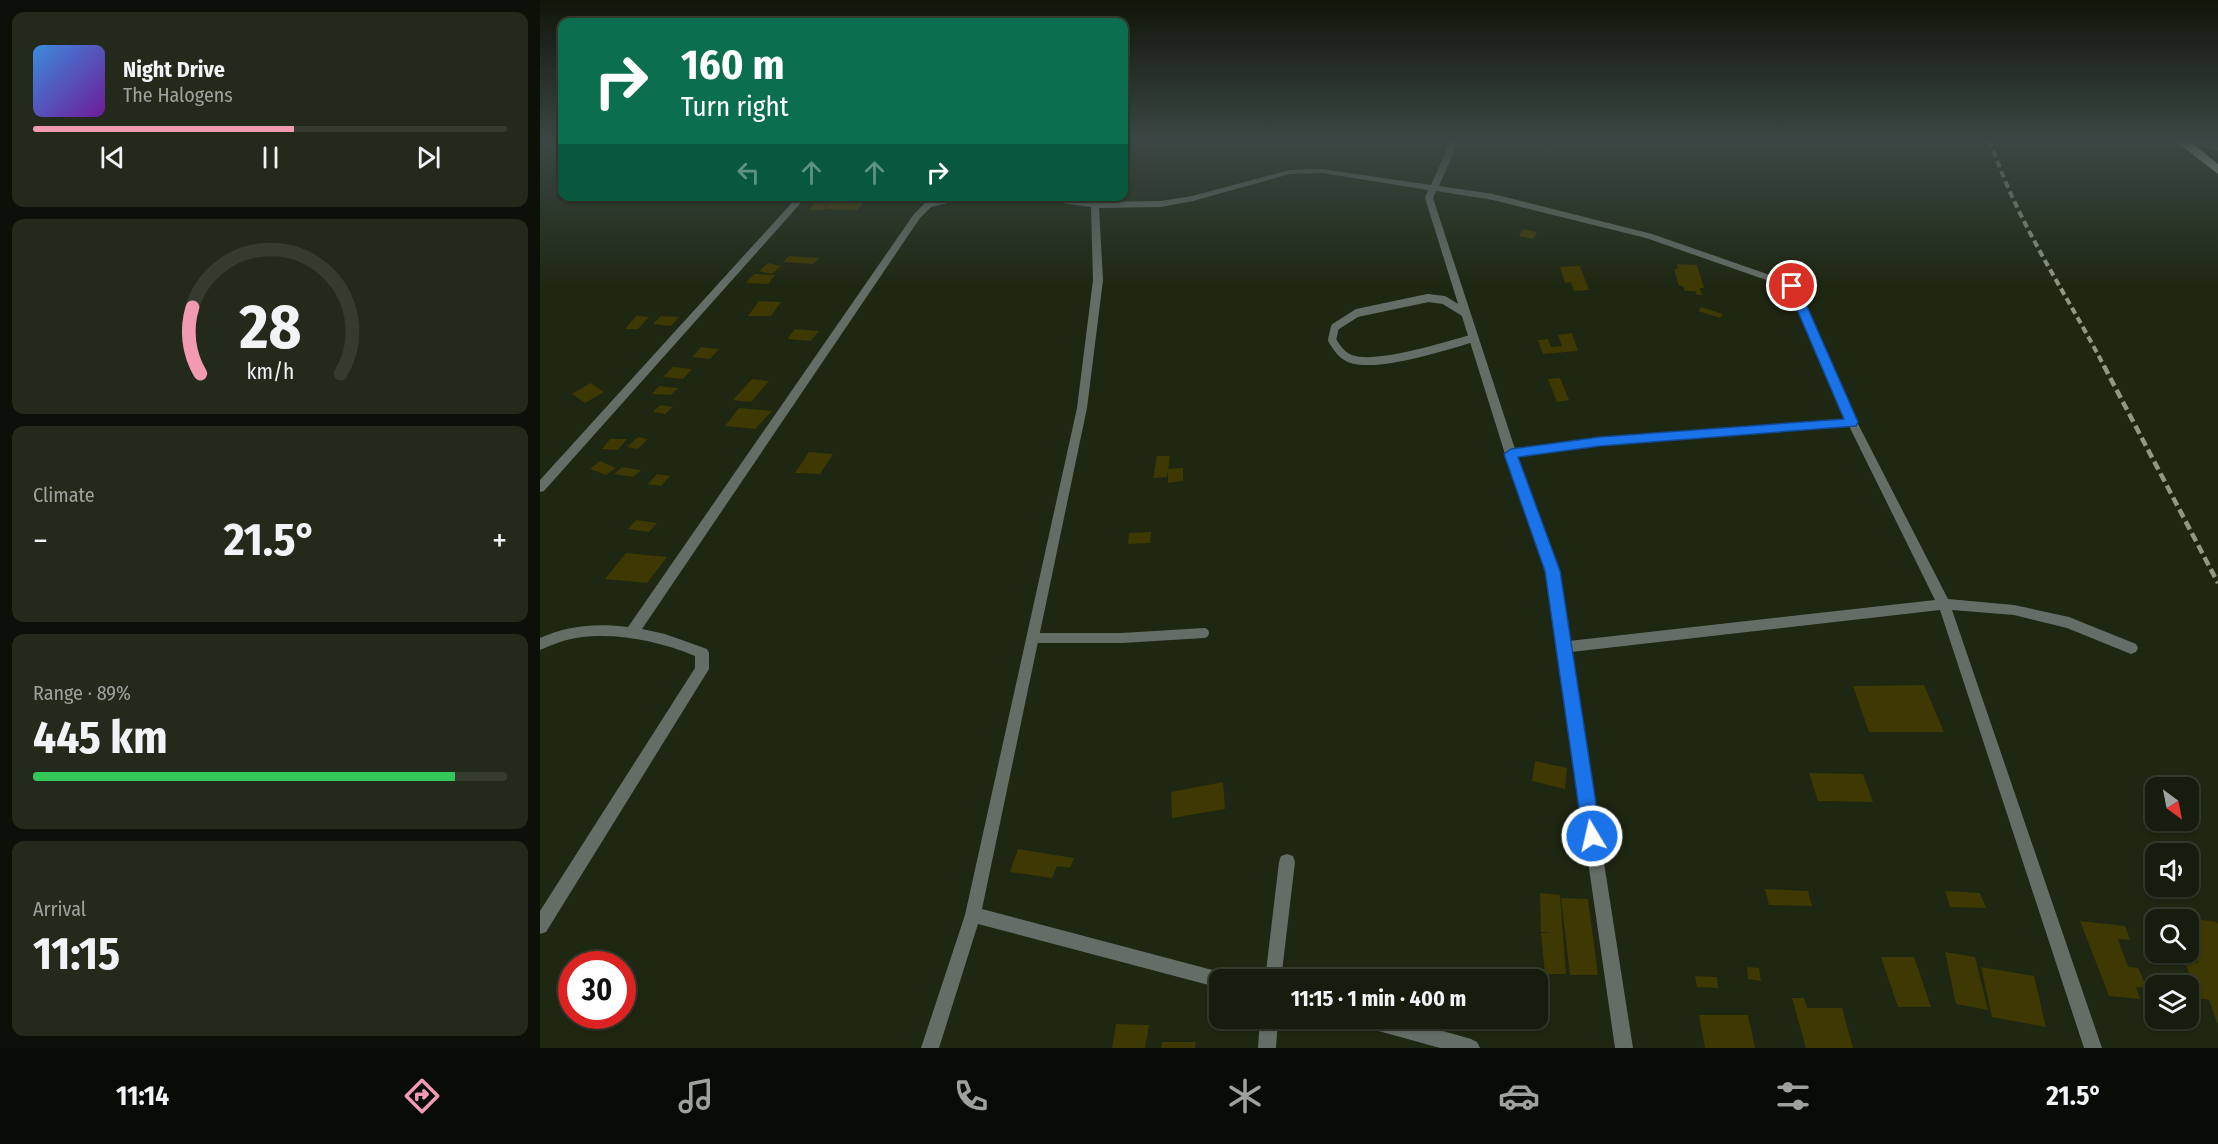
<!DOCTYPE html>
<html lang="en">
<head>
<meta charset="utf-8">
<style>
	body { margin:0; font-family:"Fira Sans Condensed",sans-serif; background:#232a1c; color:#f1f3f6; height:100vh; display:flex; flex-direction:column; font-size:22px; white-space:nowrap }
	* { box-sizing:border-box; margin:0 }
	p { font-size:20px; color:#9ea29e }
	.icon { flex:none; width:33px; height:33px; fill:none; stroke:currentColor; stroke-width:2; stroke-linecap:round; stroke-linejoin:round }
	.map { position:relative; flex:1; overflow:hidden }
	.panel { display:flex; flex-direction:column; gap:12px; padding:12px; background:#0c1008; width:540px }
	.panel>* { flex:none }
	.guide { position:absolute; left:18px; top:18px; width:570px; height:183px; border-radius:12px; box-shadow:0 2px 4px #0004,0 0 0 2px #353b2e; background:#0b6e4f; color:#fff; overflow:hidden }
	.needle { width:39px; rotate:148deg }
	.fabs { position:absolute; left:1605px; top:777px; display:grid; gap:12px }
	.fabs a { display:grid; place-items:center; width:54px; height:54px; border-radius:12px; background:#161d0e; box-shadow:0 2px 4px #0004,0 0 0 2px #353b2e; font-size:30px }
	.speed { position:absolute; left:18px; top:951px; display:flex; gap:12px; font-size:30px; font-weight:700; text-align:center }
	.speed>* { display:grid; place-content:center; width:78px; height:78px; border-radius:50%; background:#161d0e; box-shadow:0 2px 4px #0004,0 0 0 2px #353b2e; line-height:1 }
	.speed .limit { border:9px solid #d22; background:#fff; color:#111 }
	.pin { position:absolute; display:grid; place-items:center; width:51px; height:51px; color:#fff; margin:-26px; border:3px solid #fff; border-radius:50%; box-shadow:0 2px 6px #0007 }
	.me { position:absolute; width:66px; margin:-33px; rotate:351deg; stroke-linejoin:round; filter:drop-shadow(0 0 4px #0008) }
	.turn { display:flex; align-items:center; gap:21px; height:126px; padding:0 24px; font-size:27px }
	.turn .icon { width:78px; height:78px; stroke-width:2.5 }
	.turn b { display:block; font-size:42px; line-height:51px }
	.lanes { display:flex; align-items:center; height:57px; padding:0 24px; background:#0003; justify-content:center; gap:30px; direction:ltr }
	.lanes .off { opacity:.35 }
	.big { font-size:45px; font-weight:700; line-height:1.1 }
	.panel .tile { flex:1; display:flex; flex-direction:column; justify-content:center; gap:9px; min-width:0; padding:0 21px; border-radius:12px; background:#232a1c }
	.panel .dial { align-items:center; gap:0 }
	.dial svg { height:156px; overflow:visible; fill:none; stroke:#353b2e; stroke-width:7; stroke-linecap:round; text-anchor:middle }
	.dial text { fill:#f1f3f6; stroke:none }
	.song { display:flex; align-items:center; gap:18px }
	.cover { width:72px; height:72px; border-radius:9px; background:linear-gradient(135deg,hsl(210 70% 55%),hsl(280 70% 35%)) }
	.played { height:6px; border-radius:3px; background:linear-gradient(90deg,#f19ab2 55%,#353b2e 55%) }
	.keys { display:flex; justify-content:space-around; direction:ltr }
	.heat { display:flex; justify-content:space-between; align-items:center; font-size:33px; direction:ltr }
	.charge { height:9px; border-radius:4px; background:linear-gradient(90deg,#34c759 89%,#353b2e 0) }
	.trip { position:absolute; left:669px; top:969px; width:339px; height:60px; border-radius:12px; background:#161d0e; box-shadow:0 2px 4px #0004,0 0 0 2px #353b2e; font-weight:700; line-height:60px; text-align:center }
	.tabs { display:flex; height:96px; justify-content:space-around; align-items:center; background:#090c06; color:#9ea29e }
	.tabs .icon { width:42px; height:42px }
	.tabs .active { color:#f19ab2 }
	.tabs b { font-size:27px; color:#f1f3f6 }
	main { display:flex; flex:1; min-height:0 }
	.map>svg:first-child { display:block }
	.building { fill:#3e3802 }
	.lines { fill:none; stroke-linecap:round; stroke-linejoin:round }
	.lane-far1 { stroke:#646e67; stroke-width:8 }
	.lane { stroke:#646e67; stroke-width:10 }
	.street { fill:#646e67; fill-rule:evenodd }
	.highway { fill:#bed8c5; fill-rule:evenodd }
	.rail-far1 { stroke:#909887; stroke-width:4; stroke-dasharray:7 4; stroke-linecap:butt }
	.rail { stroke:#909887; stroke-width:4.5; stroke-dasharray:9 4.5; stroke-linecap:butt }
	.route { fill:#1a73e8; stroke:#114b97; stroke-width:1.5 }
</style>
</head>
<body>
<main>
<section class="panel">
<div class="tile">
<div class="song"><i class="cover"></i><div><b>Night Drive</b><p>The Halogens</p></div></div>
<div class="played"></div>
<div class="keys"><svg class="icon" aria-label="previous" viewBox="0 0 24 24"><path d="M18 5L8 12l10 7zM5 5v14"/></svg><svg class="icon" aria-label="pause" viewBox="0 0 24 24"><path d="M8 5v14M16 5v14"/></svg><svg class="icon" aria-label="next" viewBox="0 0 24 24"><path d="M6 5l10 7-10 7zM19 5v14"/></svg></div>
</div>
<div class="tile dial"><svg viewBox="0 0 100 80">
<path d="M14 69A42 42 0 1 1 86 69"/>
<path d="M14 69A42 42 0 0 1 10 35" stroke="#f19ab2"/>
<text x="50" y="56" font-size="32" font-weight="700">28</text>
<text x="50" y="72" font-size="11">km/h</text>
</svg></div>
<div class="tile"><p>Climate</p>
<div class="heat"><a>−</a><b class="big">21.5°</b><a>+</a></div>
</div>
<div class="tile"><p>Range · 89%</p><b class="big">445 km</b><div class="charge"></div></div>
<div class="tile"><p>Arrival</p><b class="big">11:15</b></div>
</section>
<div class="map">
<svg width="1678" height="1048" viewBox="0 0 1678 1048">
	<rect width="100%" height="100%" fill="#1e2712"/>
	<g class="building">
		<path d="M991,140h28l-7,12 -21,-4 1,-2 -4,-1z"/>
		<path d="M280,196h14l-11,14h-14z"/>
		<path d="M316,197l12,1 -11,12 -32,-1 7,-9 21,1z"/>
		<path d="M983,229l14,3 -4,7 -14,-3z"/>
		<path d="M249,256l30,2 -6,6 -30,-2z"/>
		<path d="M228,263l13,3 -9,8 -13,-3z"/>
		<path d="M1137,264l20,1 7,23h-4l2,7h-5l-2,-4h-10l-2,-5h-4l-5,-17h4z"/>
		<path d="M1040,266l9,24 -15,1 -3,-9 -6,1 -5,-16z"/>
		<path d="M214,274l21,1 -7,9 -22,-1z"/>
		<path d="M219,301l22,1 -10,14h-23z"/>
		<path d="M1161,307l22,7 -3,4 -22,-7z"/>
		<path d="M96,316l13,1 -11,12h-13z"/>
		<path d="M121,316l18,1 -8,9 -18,-2z"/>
		<path d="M255,329l24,2 -8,10 -24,-2z"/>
		<path d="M1032,333l6,18 -35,3 -5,-14 10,-1 3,8 11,-1 -4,-11z"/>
		<path d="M161,347l18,2 -9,10 -18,-2z"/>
		<path d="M133,367l19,2 -9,10 -20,-2z"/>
		<path d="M1020,378l9,22 -12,2 -9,-23z"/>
		<path d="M212,379l17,2 -18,21 -18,-2z"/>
		<path d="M50,383l14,9 -19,11 -13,-9z"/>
		<path d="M119,386l19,2 -7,7 -19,-1z"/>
		<path d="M120,405l13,2 -8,7 -12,-2z"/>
		<path d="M199,408l33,3 -17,18 -30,-3z"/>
		<path d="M98,437l10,2 -10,10 -11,-2z"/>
		<path d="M70,439h17l-9,11 -16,-1z"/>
		<path d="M269,452l24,2 -13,20 -25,-1z"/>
		<path d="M617,456h13l-3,21 -14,1z"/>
		<path d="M60,461l16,7 -10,7 -16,-6z"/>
		<path d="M82,467l19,3 -8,7 -19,-3z"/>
		<path d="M643,468v13l-15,2v-14z"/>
		<path d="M117,474l13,2 -9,10 -13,-2z"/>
		<path d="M96,520l21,3 -8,9 -21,-3z"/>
		<path d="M611,532l-1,11 -22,1 1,-11z"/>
		<path d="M86,553l41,4 -20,26 -42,-4z"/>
		<path d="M1384,685l20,47h-75l-16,-46z"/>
		<path d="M995,761l32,7 -2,21 -33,-8z"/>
		<path d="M1269,773l54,1 10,28 -55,-1z"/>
		<path d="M683,782l2,27 -53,9 -1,-26z"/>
		<path d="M478,849l56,9 -4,10 -13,-2 -5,12 -42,-6z"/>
		<path d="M1225,889l43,2 4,15 -43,-1z"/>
		<path d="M1405,891l35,2 6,15 -36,-1z"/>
		<path d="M1000,893l20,2 6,79h-21l-4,-41h12l-12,-1z"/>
		<path d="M1021,898l27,1 10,76h-28z"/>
		<path d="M1648,918l29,4 1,2v101l-9,-25 -11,-2 -13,-36 13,1 -10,-22z"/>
		<path d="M1540,921l45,5 5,14 -12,-1 10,28 10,1 9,20 -11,-1 4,12 -31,-3z"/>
		<path d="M1405,952l30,5 13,53 -32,-6z"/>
		<path d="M1341,957h33l17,50h-33z"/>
		<path d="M1207,967l12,1 2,13 -13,-2z"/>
		<path d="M1441,967l53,9 12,51 -54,-10z"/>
		<path d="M1155,976l22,1 1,11 -21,-1z"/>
		<path d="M1252,998h12l3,10h35l11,40h-47z"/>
		<path d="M1159,1015h49l7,33h-50z"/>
		<path d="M576,1024l33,1 -4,23h-33z"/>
		<path d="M622,1042h34l-1,6h-34z"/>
	</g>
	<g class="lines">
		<g class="lane-far1">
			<path d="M1656,140l22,7"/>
			<path d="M925,313l-21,-13 -16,-2 -71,15 -22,14 -3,13c5,8 10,16 19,19 28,9 93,-13 123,-21"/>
		</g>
		<path class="lane" d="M492,638h90l82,-5"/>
		<g class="street">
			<path d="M911,140h8l-20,46 54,8 159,40 144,50 61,138 91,177 66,6 55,12 67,27 2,4 -2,4 -5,2 -64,-26 -53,-13 -62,-5 150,438h-18l-144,-438 -369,42 62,396h-18l-69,-477 -41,-117 -80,-256 3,-8 -106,-17 -32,1 -97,27 -32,6 -62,1 4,72 -16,128 -105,501 238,63 6,2 2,6h-8v8l-242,-64 -39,124h-18l44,-133 112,-507 16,-128 -2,-73 -36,-5h-103l-21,5 -11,11 -278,411 23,5 42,15 2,4v16l-163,263 -6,2v-23l155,-243v-12c-36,-15 -80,-24 -119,-18 -13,2 -24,7 -36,12v-12c28,-13 58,-15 88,-11l286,-413 11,-11 27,-7h103l40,6 66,-1 31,-5 98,-26 32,-1 109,16zM896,191l57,9 153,38 143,50 56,131 -245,18 -85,12 -82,-251zM1309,426l86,174 -366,41 -11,-70 -40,-114 82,-12z"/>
			<path d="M258,196h9l-263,295 -4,1v-12z"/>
			<path d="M747,854l6,2 2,6 -14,118h-16l14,-118 2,-6z"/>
			<path d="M720,1018h18l-2,30h-18z"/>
			<path d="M816,1018h41l74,21 6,3 3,6h-40l-76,-21 -6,-3z"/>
		</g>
		<path class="highway" d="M1634,140h14l30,24v10z"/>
		<path class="rail-far1" d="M1450,140c26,82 76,152 115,228"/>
		<path class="rail" d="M1564,366l114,217"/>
	</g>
	<linearGradient id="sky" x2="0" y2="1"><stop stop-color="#10150a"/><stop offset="0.49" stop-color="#3b4744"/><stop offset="1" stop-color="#3b4744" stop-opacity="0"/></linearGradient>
	<rect width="1678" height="287" fill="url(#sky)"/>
	<path class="route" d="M1252,283l6,3 60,136 -2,4 -256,20 -82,11 42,114 41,265 -3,6 -6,2 -6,-2 -3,-6 -38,-265 -41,-117 7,-5 89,-12 244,-18 -57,-133z"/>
</svg>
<div class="fabs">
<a><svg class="needle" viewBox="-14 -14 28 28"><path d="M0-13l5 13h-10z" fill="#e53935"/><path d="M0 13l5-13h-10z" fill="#9ea29e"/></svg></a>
<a><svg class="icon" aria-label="sound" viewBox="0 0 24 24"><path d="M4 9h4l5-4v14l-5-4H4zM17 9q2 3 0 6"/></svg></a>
<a><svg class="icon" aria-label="search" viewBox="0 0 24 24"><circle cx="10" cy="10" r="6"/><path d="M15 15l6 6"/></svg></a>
<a><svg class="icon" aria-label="layers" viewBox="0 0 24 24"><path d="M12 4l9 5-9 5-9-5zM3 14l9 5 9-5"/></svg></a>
</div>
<div class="speed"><div class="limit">30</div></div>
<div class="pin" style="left:1252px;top:286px;background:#d93025"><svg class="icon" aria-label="arrive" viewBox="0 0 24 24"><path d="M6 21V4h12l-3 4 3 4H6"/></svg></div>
<svg class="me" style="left:1052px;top:836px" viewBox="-20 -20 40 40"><circle r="17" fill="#1a73e8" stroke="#fff" stroke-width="3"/><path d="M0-11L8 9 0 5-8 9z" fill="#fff"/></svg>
<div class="trip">11:15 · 1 min · 400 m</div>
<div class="guide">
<div class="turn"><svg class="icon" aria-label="right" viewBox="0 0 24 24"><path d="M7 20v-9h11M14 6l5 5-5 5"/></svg><div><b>160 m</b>Turn right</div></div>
<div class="lanes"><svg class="icon off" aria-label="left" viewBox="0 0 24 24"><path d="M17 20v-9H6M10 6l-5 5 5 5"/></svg><svg class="icon off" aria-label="ahead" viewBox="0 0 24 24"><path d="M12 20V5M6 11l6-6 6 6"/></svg><svg class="icon off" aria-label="ahead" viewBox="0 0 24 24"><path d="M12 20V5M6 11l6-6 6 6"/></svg><svg class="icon" aria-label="right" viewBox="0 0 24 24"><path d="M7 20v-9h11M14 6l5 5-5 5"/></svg></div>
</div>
</div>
</main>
<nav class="tabs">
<b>11:14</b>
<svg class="icon active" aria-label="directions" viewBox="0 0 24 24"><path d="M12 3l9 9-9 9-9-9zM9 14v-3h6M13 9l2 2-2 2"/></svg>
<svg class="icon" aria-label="music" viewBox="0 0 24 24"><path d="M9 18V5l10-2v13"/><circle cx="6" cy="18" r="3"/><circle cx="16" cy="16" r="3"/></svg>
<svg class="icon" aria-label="phone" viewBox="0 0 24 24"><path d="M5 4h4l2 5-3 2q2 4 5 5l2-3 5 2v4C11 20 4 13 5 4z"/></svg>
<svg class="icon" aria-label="climate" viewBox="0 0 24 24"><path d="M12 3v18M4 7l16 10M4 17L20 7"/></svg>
<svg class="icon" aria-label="car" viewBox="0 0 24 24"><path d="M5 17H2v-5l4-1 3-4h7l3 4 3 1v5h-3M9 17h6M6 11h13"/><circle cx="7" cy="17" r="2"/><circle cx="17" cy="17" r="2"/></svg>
<svg class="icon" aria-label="filters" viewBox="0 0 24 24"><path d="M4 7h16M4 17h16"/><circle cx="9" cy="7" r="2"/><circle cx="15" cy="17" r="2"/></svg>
<b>21.5°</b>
</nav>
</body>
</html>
